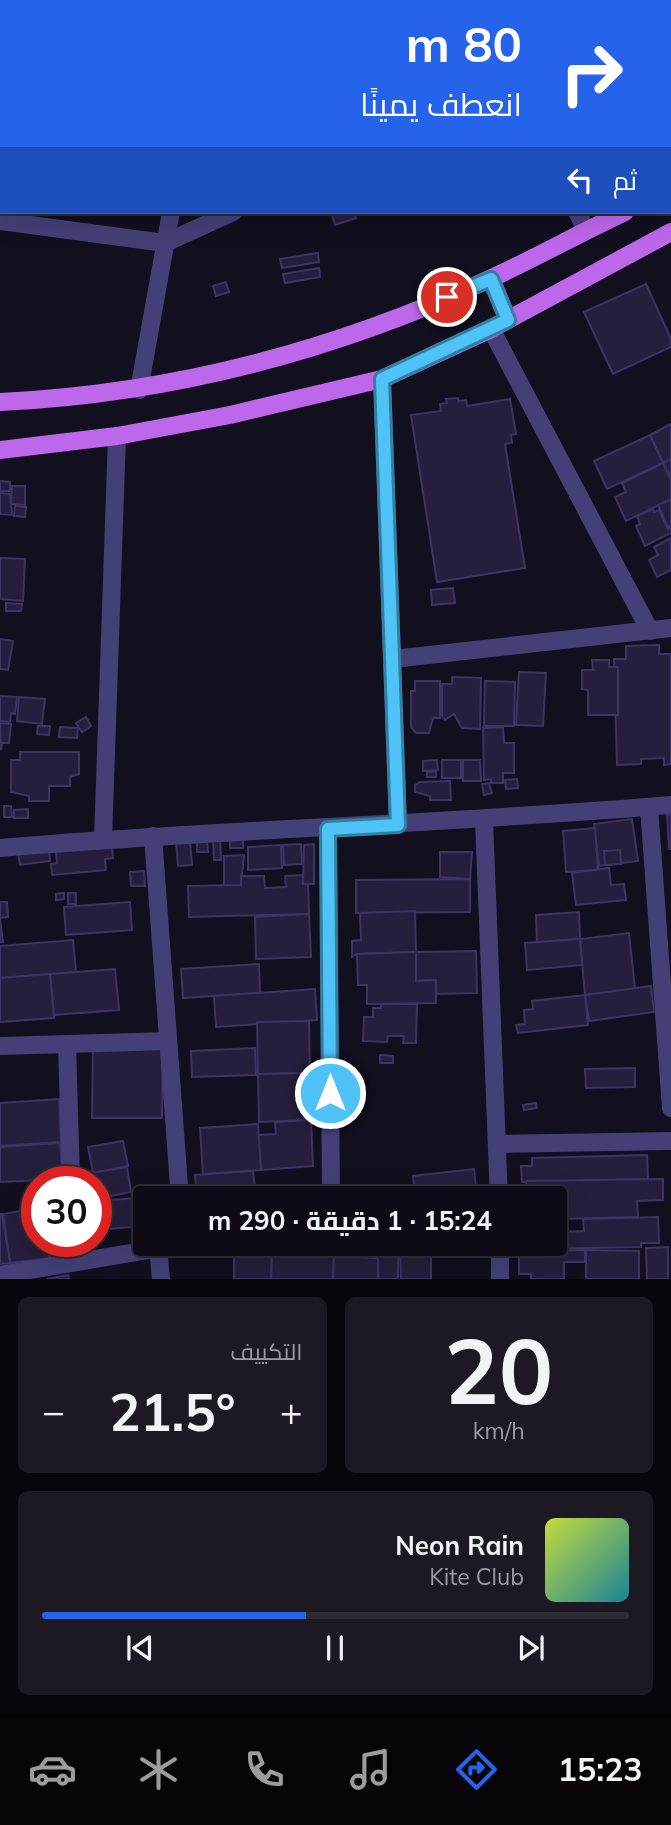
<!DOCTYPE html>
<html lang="ar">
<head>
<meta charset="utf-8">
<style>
	body { margin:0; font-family:Mulish,Cairo,sans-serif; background:#1c1923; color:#f1f3f6; direction:rtl; height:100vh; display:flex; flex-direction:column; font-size:26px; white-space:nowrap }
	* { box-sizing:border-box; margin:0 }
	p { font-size:23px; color:#9b9ba1 }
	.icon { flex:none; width:38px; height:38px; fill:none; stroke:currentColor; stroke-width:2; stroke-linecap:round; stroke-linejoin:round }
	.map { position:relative; height:1279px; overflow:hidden; direction:ltr }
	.sheet { display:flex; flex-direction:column; gap:18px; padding:18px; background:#08060c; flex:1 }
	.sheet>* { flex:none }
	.hud { position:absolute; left:0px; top:0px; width:672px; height:214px; box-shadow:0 7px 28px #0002,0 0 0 2px #2e2b35; direction:rtl; background:#2563eb; color:#fff; overflow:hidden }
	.speed { position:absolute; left:21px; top:1166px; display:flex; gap:14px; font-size:35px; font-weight:700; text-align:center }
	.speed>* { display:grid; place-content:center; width:91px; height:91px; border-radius:50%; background:#0e0b16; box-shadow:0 7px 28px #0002,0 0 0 2px #2e2b35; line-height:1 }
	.speed .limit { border:10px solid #d22; background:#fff; color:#111 }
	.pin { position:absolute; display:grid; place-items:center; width:60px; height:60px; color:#fff; margin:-30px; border:4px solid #fff; border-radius:50%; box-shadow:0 2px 7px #0007 }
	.me { position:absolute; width:77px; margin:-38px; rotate:0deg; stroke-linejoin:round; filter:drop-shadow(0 0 5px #0008) }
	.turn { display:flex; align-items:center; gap:24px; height:147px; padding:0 35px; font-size:32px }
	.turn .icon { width:91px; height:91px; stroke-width:2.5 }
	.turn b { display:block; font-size:49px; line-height:60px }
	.then { display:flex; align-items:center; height:66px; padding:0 35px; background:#0003; gap:14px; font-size:26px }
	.big { font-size:52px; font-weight:700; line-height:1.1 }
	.sheet .widget { flex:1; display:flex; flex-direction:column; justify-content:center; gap:10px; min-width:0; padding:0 24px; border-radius:10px; background:#1c1923 }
	.sheet .dial { align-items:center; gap:0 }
	.dial b { font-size:91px; line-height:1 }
	.song { display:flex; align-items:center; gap:21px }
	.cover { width:84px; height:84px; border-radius:10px; background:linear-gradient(135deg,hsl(70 70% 55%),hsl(190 70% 35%)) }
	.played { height:7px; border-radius:4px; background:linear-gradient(90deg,#2563eb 45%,#2e2b35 45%) }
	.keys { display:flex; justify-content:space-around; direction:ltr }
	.heat { display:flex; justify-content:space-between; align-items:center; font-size:38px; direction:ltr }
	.sheet .tiles { flex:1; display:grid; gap:18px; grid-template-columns:1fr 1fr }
	.widget:last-child { grid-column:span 2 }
	.trip { position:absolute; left:133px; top:1186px; width:434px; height:70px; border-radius:7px; background:#0e0b16; box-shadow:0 7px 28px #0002,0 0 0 2px #2e2b35; font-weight:700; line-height:70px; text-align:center; direction:rtl }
	.tabs { display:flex; height:112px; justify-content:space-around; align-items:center; background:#060409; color:#9b9ba1 }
	.tabs .icon { width:49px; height:49px }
	.tabs .selected { color:#2563eb }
	.tabs b { font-size:32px; color:#f1f3f6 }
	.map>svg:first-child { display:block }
	.building { fill:#251e3c; stroke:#3e3365; stroke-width:2 }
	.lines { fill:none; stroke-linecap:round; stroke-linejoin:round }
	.street { stroke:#444077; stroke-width:18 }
	.primary { stroke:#bd67ea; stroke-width:18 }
	.route-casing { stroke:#337fa1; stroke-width:18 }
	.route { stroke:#4fc3f7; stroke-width:12 }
</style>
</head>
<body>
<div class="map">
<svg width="671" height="1279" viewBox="0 0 671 1279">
	<rect width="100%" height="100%" fill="#120f1e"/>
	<g class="building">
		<path d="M408,0h36l1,2h-36z"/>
		<path d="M497,0h67l-4,2z"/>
		<path d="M572,0h72l-76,2z"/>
		<path d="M0,55h2l-2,58z"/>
		<path d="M331,212h23l2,6 -21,7z"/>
		<path d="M318,253l1,9 -37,6 -2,-9z"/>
		<path d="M319,268l1,9 -35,6 -2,-9z"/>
		<path d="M226,282l3,10 -13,4 -3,-10z"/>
		<path d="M646,284l25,55v8l-58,27 -29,-62z"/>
		<path d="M458,398v3l8,-1 1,6 43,-7 6,35 -5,1 1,8 -7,1 20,124 -88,14 -26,-167 30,-4 -1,-7 7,-1 -1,-4z"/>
		<path d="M671,424v35l-8,4 -13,-28z"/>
		<path d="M650,435l13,28 -56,26 -13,-28z"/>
		<path d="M671,459v17h-1l-7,-13z"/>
		<path d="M663,463l8,17v19l-45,22 -11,-24 11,-5 -4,-9z"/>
		<path d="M0,481l10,1v9h-10z"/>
		<path d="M12,486h13v19l-14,-1z"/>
		<path d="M0,493l10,1 2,21 -12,-1z"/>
		<path d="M671,500v26l-3,1 -10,-22z"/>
		<path d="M15,506l11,1 -1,10 -11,-1z"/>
		<path d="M653,509l1,3 5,-2 9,19 3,-2v6l-26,13 -9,-20 4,-2 -3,-8z"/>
		<path d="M671,538v32l-14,7 -8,-17 9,-5 -4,-8z"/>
		<path d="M0,558l25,1 -2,42 -23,-2z"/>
		<path d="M453,588l2,15 -23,2 -1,-15z"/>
		<path d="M6,603l16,1 -1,7h-15z"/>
		<path d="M0,639l13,2 -5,29 -8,-1z"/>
		<path d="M659,645v9h12v110l-7,1v-7l-23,1v5l-24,1 -3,-106h12v-13z"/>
		<path d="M592,660h17v7h9v48h-30v-25l-6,-1v-19h11z"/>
		<path d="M519,672l27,1 -3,53 -27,-1z"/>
		<path d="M452,677l29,1 -1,51 -18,-1 -8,-14 -9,6 -3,-4v-32h10z"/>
		<path d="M415,681h25v37h-7l-4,15h-13l-5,-6v-36h4z"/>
		<path d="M485,681l30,1 -1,44h-30z"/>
		<path d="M0,696l17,1 -2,17 -4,-1 -1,9 -10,-1z"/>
		<path d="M19,697l26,2 -3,25 -25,-3z"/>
		<path d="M86,717l5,9 -9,6 -6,-9z"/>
		<path d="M0,723l11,1 -2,19h-7l-1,7z"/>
		<path d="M38,726h12l-1,9 -12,-1z"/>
		<path d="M60,727l18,1 -1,10 -18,-1z"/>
		<path d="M503,727l1,16h10v30h-11v10h-12v-4l-7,1 -1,-52z"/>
		<path d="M20,752h59v22l-9,3v9h-21v15h-20v-5l-18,-4v-32h9z"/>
		<path d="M437,760l1,10 -15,1v-10z"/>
		<rect x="442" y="760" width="19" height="18"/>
		<path d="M463,760h17l1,21h-18z"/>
		<path d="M436,771v6h-9v-5z"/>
		<path d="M517,779l1,9 -12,1 -1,-9z"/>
		<path d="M450,781l1,19h-21v-4l-15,-4v-7l5,-3z"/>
		<path d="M489,783l3,10 -8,2 -2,-11z"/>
		<path d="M4,806h7l1,11h-8z"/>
		<path d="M28,809v9h-14v-8z"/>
		<path d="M667,815h4v34h-2z"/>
		<path d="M632,819l6,42 -39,5 -5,-42z"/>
		<path d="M595,828l3,42 -32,2 -3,-41z"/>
		<path d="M197,839h10l1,13h-11z"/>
		<path d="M230,839l13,1v8h-13z"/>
		<path d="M190,840l2,25 -14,1 -2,-25z"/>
		<path d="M213,840h7l1,20h-7z"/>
		<path d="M301,844l1,20 -18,1 -1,-20z"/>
		<path d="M314,844v40h-11l1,-39z"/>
		<path d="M281,845l1,23 -34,2v-23z"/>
		<path d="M112,847l1,11 -8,1 1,11 -54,5 -1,-11 6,-1 -1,-11z"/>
		<path d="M620,850l1,14 -16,1 -1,-14z"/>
		<path d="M49,851l1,10 -30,4 -2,-11z"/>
		<path d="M440,852h32l-2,27 -30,-2z"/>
		<path d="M244,855l-3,30 -17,1v-30z"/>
		<path d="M609,868l2,17 13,-1 2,16 -50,5 -4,-32z"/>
		<path d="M144,871l1,15h-14l-1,-14z"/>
		<path d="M303,875v9h5l1,30 -120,3 -1,-31 53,-1v-9h23l1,12 21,-1 -1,-11z"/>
		<path d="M470,879v33l-114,1v-33z"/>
		<path d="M64,893v6l-8,1v-6z"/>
		<rect x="68" y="893" width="8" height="11"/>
		<path d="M0,902h7l1,15 -8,1 3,24h-3z"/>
		<path d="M130,902l2,28 -66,5 -2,-28z"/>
		<path d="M415,911l1,41 -59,2 -5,3v-16l9,-1 -1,-27z"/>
		<path d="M579,912l1,27 -43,3 -1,-27z"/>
		<path d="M309,914l2,43 -55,2 -1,-42z"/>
		<path d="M629,933l6,56 -50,6 -5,-56z"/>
		<path d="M580,939l2,26 -55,5 -2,-27z"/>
		<path d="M73,940l3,32 -76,6v-32z"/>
		<path d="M476,951l1,42 -41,1v-14l-20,1v-29z"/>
		<path d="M416,952v29l20,-1v23l-69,1v-19h-9l-1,-31z"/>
		<path d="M259,964l1,29 -77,5 -2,-29z"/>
		<path d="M115,969l4,41 -65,5 -4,-41z"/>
		<path d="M50,974l4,44 -54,4v-44z"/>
		<path d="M651,986l3,26 -65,9 -4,-26z"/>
		<path d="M315,989l2,31 -101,7 -2,-31z"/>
		<path d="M585,995l3,30 -70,8 -2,-8 9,-1 -1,-14 9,-1 -1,-8z"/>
		<path d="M381,1004h36l-1,39h-13l1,-7h-16l-1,6 -24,-1 1,-24h9v-9h8z"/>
		<path d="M309,1021l1,52 -52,1 -1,-52z"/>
		<path d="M93,1046h70l-1,72h-70z"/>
		<path d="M255,1048l1,27 -64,2 -1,-26z"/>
		<path d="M380,1055l13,1v7h-13z"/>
		<path d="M635,1068v19l-49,1 -1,-19z"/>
		<path d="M310,1073l1,47 -52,2 -1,-48z"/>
		<path d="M59,1099l2,43 -61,4v-43z"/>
		<path d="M536,1103l1,5 -13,2 -1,-5z"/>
		<path d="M311,1120l2,46 -52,4 -3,-35 18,-1 -1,-12z"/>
		<path d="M258,1124l3,46 -58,4 -3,-46z"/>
		<path d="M123,1141l5,25 -35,7 -5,-26z"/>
		<path d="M60,1143l3,36 -63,3v-35z"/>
		<path d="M647,1155l1,24 -126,3 -1,-16h11v-8z"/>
		<path d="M127,1167l4,25 -35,7v-18h-3l-1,-8z"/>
		<path d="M474,1169l3,30h-62l-2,-23z"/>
		<path d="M253,1171l3,28h-59l-2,-24z"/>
		<path d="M663,1179v21l-26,1 1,16 -83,2v-20h-29v-18z"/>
		<path d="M165,1196v3h-20v27l-49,4v-29z"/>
		<path d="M27,1210l2,16 8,-1v16h10l3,17 -40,5 -7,-49z"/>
		<path d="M0,1214h2l8,49 -10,1z"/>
		<path d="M658,1217l1,26h-18v4l-105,2v-5h19v-22h6v10l23,-1 -1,-12z"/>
		<path d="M668,1247v32h-21l-1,-31z"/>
		<path d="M385,1248h13v31h-21v-26h8z"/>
		<path d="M585,1250v12h-21v17h-33v-5h-12v-23z"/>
		<path d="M586,1250l53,1v28h-53z"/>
		<path d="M400,1252h31v27h-30z"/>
		<path d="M234,1253l38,1 -1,25h-37z"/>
		<path d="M272,1254l62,2 -1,23h-62z"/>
		<path d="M334,1256l44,2v21h-45z"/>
		<path d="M68,1275l1,4h-22z"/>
	</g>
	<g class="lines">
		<g class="street">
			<path d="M477,0l1,2"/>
			<path d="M666,0l1,2"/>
			<path d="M213,2v-2"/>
			<path d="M291,2l4,-2"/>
			<path d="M577,212l9,18"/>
			<path d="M0,221l165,22 68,-31"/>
			<path d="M491,329l159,302"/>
			<path d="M382,379l16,446"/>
			<path d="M139,390l32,-178"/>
			<path d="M393,659l278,-31"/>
			<path d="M649,807l22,301"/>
			<path d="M484,820l15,379"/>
			<path d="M328,829l3,370"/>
			<path d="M153,836l27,363"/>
			<path d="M103,839l14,-403"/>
			<path d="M0,848c223,-19 448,-24 671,-43"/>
			<path d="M67,1044l4,137"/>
			<path d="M0,1046l168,-5"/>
			<path d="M499,1144l172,-3"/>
			<path d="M73,1241l1,20"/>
			<path d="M500,1244v35"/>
			<path d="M158,1247l3,32"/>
			<path d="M0,1275l184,-31"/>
		</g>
		<g class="primary">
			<path d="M670,190h1"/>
			<path d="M491,279l17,41"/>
			<path d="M0,402c170,-8 337,-52 492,-124 45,-21 88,-45 133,-66"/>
			<path d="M0,450l117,-14 113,-21 152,-36 109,-50 180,-97"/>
		</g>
	</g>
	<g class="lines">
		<defs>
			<path id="route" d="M330,1093l-2,-264 70,-4 -16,-446 126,-59 -17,-41 -44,18"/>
		</defs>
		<use href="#route" class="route-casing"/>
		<use href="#route" class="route"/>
	</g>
</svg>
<div class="speed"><div class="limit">30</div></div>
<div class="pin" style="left:447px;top:297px;background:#d93025"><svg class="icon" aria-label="arrive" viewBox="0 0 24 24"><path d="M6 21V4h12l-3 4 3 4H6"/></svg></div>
<svg class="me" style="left:330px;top:1093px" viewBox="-20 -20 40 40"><circle r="17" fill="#4fc3f7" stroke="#fff" stroke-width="3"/><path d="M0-11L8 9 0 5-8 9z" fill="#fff"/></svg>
<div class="trip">15:24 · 1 دقيقة · 290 m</div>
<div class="hud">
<div class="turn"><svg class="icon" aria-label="right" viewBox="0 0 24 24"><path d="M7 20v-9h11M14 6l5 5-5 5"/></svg><div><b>80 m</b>انعطف يمينًا</div></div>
<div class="then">ثم<svg class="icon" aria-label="left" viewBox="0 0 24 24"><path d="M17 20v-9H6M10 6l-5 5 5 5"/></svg></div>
</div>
</div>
<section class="sheet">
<div class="tiles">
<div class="widget dial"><b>20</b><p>km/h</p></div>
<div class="widget"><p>التكييف</p>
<div class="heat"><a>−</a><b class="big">21.5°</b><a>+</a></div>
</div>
<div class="widget">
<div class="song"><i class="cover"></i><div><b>Neon Rain</b><p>Kite Club</p></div></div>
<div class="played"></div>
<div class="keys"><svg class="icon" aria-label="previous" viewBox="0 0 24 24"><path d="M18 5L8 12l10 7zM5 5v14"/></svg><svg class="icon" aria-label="pause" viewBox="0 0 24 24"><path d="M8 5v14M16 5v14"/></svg><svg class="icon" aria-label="next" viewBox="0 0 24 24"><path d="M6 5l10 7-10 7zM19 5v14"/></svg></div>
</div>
</div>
</section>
<nav class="tabs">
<b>15:23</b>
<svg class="icon selected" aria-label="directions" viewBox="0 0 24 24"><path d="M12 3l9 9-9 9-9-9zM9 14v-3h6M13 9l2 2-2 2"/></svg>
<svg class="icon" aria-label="music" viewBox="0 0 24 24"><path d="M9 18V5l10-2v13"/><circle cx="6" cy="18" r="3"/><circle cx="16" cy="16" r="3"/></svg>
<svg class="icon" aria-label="phone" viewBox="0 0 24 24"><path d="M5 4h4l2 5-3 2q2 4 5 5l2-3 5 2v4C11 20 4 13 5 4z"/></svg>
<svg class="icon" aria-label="climate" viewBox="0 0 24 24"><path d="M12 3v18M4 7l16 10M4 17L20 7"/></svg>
<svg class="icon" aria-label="car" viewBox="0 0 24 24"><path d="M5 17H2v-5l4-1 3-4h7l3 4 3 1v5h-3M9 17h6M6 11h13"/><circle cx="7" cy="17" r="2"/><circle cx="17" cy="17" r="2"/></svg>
</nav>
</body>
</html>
